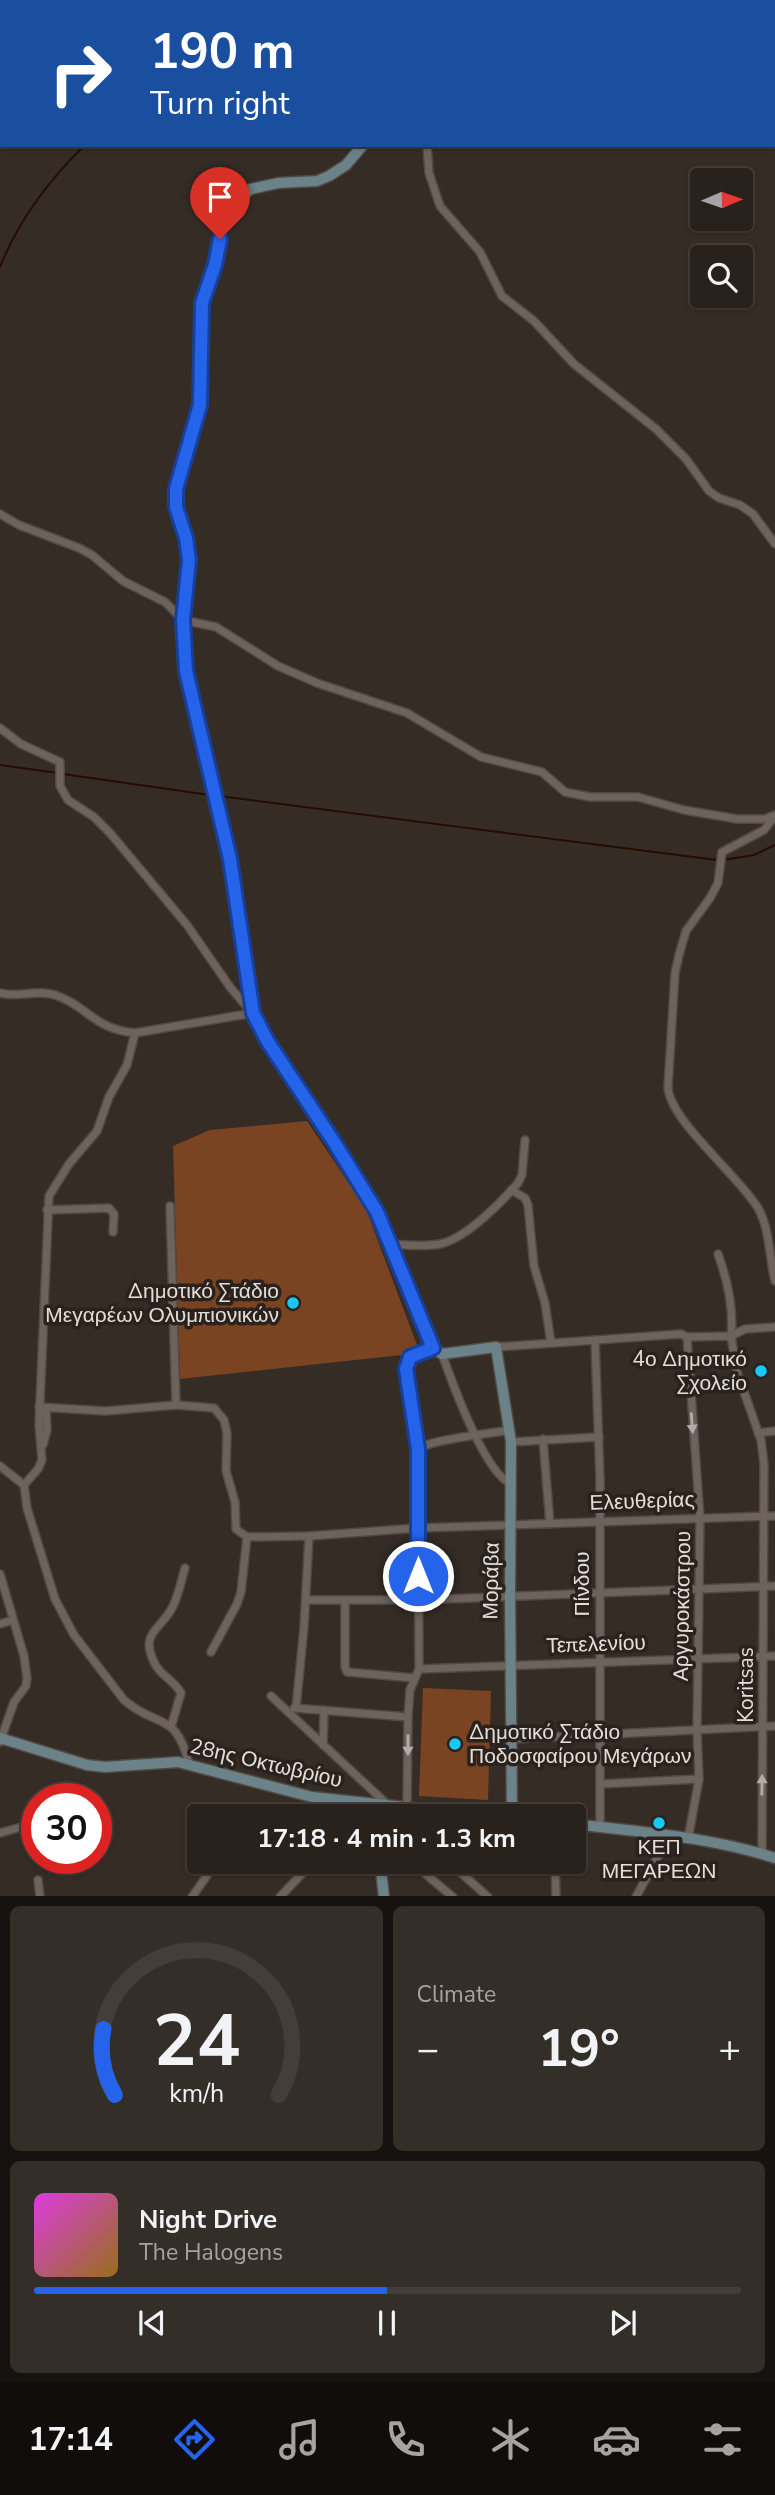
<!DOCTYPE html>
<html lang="en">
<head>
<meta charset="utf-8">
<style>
	body { margin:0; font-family:"Nunito Sans",sans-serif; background:#342e29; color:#f1f3f6; height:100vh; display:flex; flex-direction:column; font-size:26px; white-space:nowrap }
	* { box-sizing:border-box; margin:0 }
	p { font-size:23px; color:#a5a3a3 }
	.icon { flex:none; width:38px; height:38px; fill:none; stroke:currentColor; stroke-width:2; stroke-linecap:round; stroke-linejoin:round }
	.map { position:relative; height:1896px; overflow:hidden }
	.details { display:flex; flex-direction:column; gap:10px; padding:10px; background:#16120f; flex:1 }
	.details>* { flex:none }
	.guide { position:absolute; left:0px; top:0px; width:775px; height:147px; box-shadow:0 2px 5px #0004,0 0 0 2px #443e3b; background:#1a4fa0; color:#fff; overflow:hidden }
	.needle { width:46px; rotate:88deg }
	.fabs { position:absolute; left:690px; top:168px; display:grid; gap:14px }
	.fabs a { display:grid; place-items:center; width:63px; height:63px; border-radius:7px; background:#28211c; box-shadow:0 2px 5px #0004,0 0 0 2px #443e3b; font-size:35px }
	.speed { position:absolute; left:21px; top:1783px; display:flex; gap:14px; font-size:35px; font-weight:700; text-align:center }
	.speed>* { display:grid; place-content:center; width:91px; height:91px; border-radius:50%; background:#28211c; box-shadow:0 2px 5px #0004,0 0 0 2px #443e3b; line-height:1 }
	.speed .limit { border:10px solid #d22; background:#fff; color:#111 }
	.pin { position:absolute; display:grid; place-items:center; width:60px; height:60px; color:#fff; margin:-72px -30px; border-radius:50% 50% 50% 0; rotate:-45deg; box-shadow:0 0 7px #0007 }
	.pin .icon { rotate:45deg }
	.me { position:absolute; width:77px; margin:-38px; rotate:0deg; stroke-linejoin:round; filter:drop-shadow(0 0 5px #0008) }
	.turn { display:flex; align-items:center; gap:24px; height:147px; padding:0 35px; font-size:32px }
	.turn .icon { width:91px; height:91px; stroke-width:2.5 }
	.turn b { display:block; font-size:49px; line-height:60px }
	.big { font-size:52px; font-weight:700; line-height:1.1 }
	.details .tile { flex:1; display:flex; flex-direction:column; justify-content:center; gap:10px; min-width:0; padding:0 24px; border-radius:10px; background:#342e29 }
	.details .dial { align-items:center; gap:0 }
	.dial svg { height:182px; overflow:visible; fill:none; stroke:#443e3b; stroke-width:7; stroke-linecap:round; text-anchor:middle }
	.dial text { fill:#f1f3f6; stroke:none }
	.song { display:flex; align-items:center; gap:21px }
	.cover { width:84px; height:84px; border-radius:10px; background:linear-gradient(135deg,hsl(300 70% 55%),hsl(40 70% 35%)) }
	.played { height:7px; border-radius:4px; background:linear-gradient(90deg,#2563eb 50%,#443e3b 50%) }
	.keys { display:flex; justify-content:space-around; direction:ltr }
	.heat { display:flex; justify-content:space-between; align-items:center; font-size:38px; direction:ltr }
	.details .tiles { flex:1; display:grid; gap:10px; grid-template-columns:1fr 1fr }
	.tile:last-child { grid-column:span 2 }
	.trip { position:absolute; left:187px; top:1804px; width:399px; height:70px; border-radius:7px; background:#28211c; box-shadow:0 2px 5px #0004,0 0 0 2px #443e3b; font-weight:700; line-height:70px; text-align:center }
	.tabs { display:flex; height:112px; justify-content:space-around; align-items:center; background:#100d0b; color:#a5a3a3 }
	.tabs .icon { width:49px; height:49px }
	.tabs .current { color:#2563eb }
	.tabs b { font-size:32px; color:#f1f3f6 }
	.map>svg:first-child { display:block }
	.green { fill:#7a4422 }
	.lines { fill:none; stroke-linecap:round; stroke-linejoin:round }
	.stream { stroke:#250d01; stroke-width:2 }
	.street-casing { stroke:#504944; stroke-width:10 }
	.secondary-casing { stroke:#504944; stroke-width:13 }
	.street { stroke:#6d625c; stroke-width:7 }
	.secondary { stroke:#6b8289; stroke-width:10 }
	.oneway { fill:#b4aca8 }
	.route-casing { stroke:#184099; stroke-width:18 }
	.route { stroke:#2563eb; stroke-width:12 }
	.poi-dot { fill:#18cafc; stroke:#2b221d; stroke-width:2.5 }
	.labels { text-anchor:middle; stroke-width:7; stroke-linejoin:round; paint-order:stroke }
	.poi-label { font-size:21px; fill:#e4deda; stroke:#2b221d; text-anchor:end }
	.street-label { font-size:21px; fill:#e4deda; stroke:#2b221d }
</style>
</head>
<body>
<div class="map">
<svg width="775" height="1897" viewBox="0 0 775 1897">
	<rect width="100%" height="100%" fill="#352c26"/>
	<g class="green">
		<path d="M307,1121l59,88 54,144 -240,26 -7,-233 37,-16z"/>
		<path d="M423,1688l68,3 -3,109 -69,-4z"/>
	</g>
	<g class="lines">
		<g class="stream">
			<path d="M304,2l1,-2"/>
			<path d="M0,267c19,-48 49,-87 85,-122"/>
			<path d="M0,765l58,8"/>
			<path d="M63,774l147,21"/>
			<path d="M219,796l498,64"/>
			<path d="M723,860l31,-5 21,-10"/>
		</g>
		<defs>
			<g id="street">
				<path d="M427,145l2,28 11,33 40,46 22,44 32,25 40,43 82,65 30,30 23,32 10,7 21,7 13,9 22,30"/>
				<path d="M0,514l19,11 60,23 13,7 31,26 42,21 18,18 33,7 62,39 39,17 90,30 74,44 61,15 23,20 25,5h48l46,13 53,9h28l10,-4"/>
				<path d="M0,728l21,16 39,18v24l8,14 26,17 16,16 77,92 43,62 22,26"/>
				<path d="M775,816l-11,14 -42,22 -4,31 -8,15 -24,33 -7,24 -4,18 -7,114c1,33 72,90 90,121 12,21 11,49 17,73"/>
				<path d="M0,993c19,5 37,-4 55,2 33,11 38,34 80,38l118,-20"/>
				<path d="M135,1033l-8,32 -18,32 -12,34 -28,33 -20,32 -10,229 3,35 -4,9 -14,16 3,23 28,91 19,36 50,65c33,29 52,10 65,64"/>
				<path d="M511,1190l14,8 3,7 6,61 11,37 6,40"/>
				<path d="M170,1206l6,199"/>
				<path d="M47,1210l62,-2 5,6 -1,18"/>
				<path d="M391,1244c16,1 33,3 49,0 25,-5 61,-41 78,-61l4,-8 3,-35"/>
				<path d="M718,1254c9,25 16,55 13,82l14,-7 30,-2"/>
				<path d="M687,1337l44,-1 6,36 24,68 3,24 -2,389"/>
				<path d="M595,1340l5,139v348"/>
				<path d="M496,1347l185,-13 6,3 13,181 -3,212 2,49 -11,60"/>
				<path d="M442,1354c10,28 43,121 70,130"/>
				<path d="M39,1407l67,4 70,-6 38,3 10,12 3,13 -1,38 9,31 1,27 11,8 62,-1 109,-8 357,-12"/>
				<path d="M758,1433l17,-2"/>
				<path d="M543,1439l7,85"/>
				<path d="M511,1442l88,-5"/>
				<path d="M43,1445l4,-15 -1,-22"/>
				<path d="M418,1449l-12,-86 4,-6 23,-9"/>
				<path d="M0,1466l24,19"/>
				<path d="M0,1574l24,82 3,22 -1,8 -12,16 -14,40"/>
				<path d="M306,1600h112l357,-14"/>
				<path d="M345,1600v67l2,5 67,6"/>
				<path d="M0,1624l13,-4"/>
				<path d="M211,1652l26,-48 4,-12 6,-55"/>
				<path d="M419,1669l356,-13"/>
				<path d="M271,1696l117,109"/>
				<path d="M294,1708l114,9"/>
				<path d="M296,1708l8,-81 5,-91"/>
				<path d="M171,1727l10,-34c-6,-12 -20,-17 -26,-29 -17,-32 7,-34 18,-58 6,-12 8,-25 12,-38"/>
				<path d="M512,1739l263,-13"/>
				<path d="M323,1745l1,-35"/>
				<path d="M600,1784l99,-5"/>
				<path d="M331,1816l14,-14"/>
				<path d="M410,1816l-3,-8 1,-91 2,-27 9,-21 -1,-220c13,-10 73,-15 92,-19"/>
				<path d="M0,1833l25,-7"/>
				<path d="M411,1862l42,35"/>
				<path d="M449,1862l39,35"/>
				<path d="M555,1862l1,35"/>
				<path d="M38,1880l2,17"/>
				<path d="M192,1897l16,-23 2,-12"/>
				<path d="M280,1897l33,-35"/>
				<path d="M636,1897l33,-61"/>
			</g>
			<g id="secondary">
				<path d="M452,0v2"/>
				<path d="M363,145l-17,20 -17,11 -12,5 -39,2 -27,6 -20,15 -8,10 -6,45 -15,44 -2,102 -21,68 -3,26 12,46 1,15 -6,60 3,51 44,188 23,154 15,29 104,160 61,146 9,6 54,-7 15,95 -1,154 2,220"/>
				<path d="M0,1738l87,27 18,2 73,-5 134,35 174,19"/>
				<path d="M345,1802l9,14"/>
				<path d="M574,1824c66,8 137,13 201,34"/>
				<path d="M380,1862l4,35"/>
			</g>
		</defs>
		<use href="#street" class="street-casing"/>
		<use href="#secondary" class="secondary-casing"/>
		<use href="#street" class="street"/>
		<use href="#secondary" class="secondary"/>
	</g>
	<defs><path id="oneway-solid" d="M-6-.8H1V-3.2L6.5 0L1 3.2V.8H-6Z" transform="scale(1.75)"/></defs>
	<g class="oneway">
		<use href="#oneway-solid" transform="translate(692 1423) rotate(86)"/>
		<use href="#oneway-solid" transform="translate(408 1745) rotate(90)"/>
		<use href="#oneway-solid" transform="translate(762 1785) rotate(-89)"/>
	</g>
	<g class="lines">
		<defs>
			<path id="route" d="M220,239l-5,26 -13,38 -2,102 -24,84v18l10,31 3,22 -6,60 3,51 44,188 23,154 15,29 66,100 43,70 56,136 -23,9 -4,12 12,80v127"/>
		</defs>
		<use href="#route" class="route-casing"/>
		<use href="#route" class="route"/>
	</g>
	<g class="poi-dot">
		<circle cx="293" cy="1303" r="7"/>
		<circle cx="761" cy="1371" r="7"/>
		<circle cx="455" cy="1744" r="7"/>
		<circle cx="659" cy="1823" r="7"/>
	</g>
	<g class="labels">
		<g class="poi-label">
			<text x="279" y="1298">Δημοτικό Στάδιο<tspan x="279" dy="24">Μεγαρέων Ολυμπιονικών</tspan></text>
			<text x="747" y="1366">4ο Δημοτικό<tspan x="747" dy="24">Σχολείο</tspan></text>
			<text x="469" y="1739" text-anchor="start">Δημοτικό Στάδιο<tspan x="469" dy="24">Ποδοσφαίρου Μεγάρων</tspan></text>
			<text x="659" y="1854" text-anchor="middle">ΚΕΠ<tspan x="659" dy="24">ΜΕΓΑΡΕΩΝ</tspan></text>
		</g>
		<g class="street-label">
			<text transform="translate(642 1501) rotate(-2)" y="7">Ελευθερίας</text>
			<text transform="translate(491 1581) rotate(-89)" y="7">Μοράβα</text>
			<text transform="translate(582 1584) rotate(-90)" y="7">Πίνδου</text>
			<text transform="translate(682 1606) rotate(-89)" y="7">Αργυροκάστρου</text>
			<text transform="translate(596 1644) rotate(-2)" y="7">Τεπελενίου</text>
			<text transform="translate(746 1685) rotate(-90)" y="7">Koritsas</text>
			<text transform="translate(266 1763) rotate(13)" y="7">28ης Οκτωβρίου</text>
		</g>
	</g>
</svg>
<div class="fabs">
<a><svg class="needle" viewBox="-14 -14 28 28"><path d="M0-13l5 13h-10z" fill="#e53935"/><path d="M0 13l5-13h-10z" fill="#a5a3a3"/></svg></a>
<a><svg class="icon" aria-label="search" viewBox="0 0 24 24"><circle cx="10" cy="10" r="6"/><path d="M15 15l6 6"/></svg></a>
</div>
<div class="speed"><div class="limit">30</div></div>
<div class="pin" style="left:220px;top:239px;background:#d93025"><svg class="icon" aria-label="arrive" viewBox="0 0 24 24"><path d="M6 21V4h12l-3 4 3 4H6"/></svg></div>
<svg class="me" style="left:418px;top:1576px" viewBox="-20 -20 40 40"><circle r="17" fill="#2563eb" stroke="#fff" stroke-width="3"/><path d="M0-11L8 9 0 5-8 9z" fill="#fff"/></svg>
<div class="trip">17:18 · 4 min · 1.3 km</div>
<div class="guide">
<div class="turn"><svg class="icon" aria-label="right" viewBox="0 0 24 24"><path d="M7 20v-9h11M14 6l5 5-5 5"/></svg><div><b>190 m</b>Turn right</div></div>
</div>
</div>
<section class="details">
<div class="tiles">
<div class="tile dial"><svg viewBox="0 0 100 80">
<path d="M14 69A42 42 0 1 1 86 69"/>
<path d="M14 69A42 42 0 0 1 9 40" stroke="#2563eb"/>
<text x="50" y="56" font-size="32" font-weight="700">24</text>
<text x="50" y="72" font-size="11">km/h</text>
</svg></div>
<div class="tile"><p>Climate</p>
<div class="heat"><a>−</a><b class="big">19°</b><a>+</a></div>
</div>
<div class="tile">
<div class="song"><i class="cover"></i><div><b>Night Drive</b><p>The Halogens</p></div></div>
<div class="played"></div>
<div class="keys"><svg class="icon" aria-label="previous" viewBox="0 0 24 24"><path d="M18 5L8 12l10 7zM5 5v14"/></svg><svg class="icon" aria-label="pause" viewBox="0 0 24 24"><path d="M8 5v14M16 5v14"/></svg><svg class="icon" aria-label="next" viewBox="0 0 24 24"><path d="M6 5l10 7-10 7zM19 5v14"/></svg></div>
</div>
</div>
</section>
<nav class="tabs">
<b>17:14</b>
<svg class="icon current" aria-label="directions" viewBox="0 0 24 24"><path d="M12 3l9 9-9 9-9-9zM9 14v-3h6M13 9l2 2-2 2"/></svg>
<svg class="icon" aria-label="music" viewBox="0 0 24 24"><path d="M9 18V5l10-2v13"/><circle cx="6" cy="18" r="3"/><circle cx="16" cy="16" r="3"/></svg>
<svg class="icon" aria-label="phone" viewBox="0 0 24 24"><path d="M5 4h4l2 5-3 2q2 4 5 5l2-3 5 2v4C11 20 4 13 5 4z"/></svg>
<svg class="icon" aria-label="climate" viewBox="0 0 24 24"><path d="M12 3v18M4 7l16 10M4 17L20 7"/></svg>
<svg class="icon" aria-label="car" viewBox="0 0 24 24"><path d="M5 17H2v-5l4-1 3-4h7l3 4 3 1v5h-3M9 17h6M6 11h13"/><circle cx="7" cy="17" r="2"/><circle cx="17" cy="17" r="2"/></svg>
<svg class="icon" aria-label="filters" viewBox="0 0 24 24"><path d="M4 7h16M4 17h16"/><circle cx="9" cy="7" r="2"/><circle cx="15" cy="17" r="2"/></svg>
</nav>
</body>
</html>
